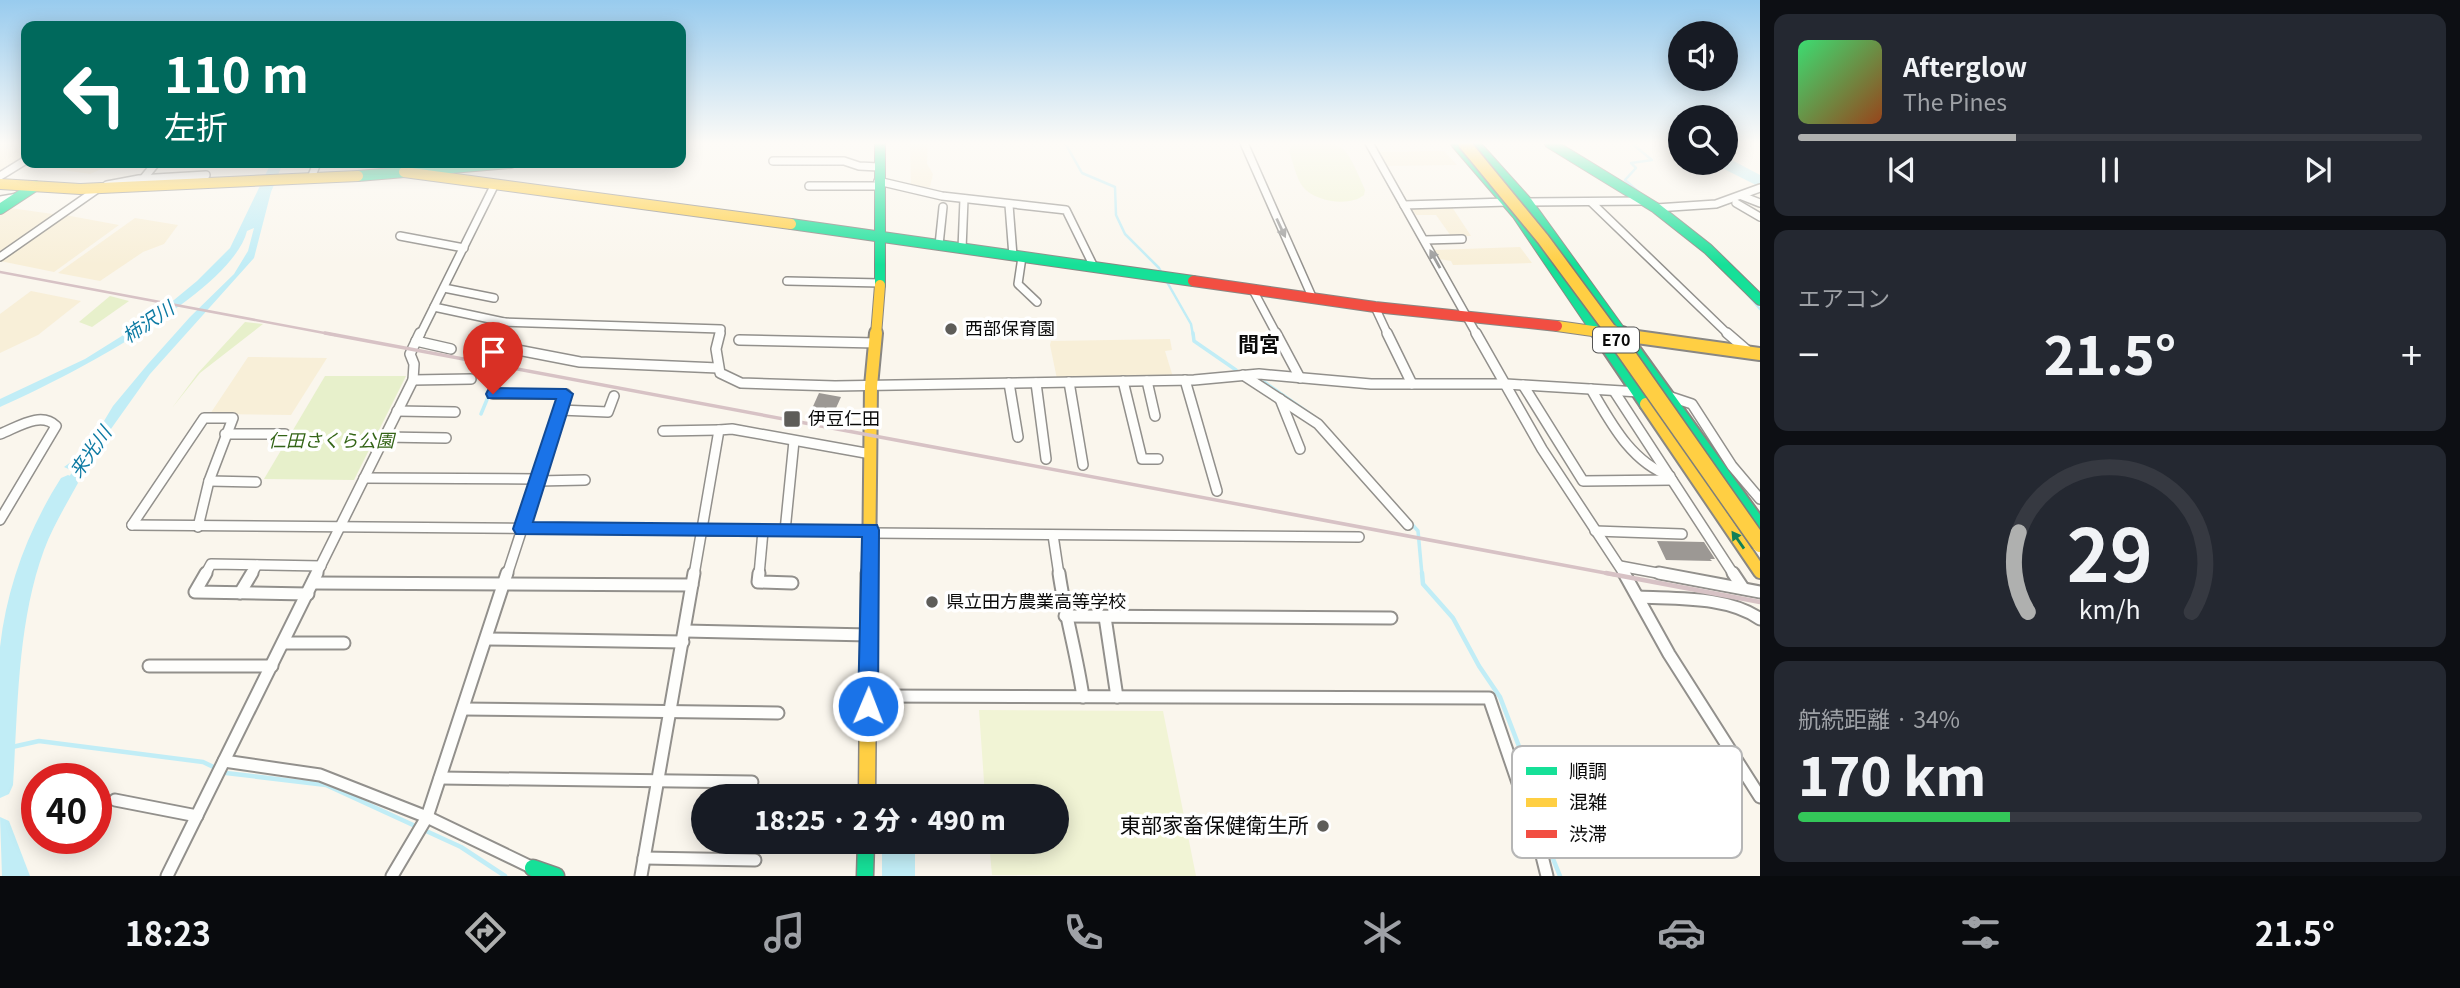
<!DOCTYPE html>
<html lang="ja">
<head>
<meta charset="utf-8">
<style>
	body { margin:0; font-family:Georgia,"Noto Sans JP",serif; background:#242831; color:#f1f3f6; height:100vh; display:flex; flex-direction:column; font-size:26px; white-space:nowrap }
	* { box-sizing:border-box; margin:0 }
	p { font-size:23px; color:#9ea1a6 }
	.icon { flex:none; width:38px; height:38px; fill:none; stroke:currentColor; stroke-width:2; stroke-linecap:round; stroke-linejoin:round }
	.map { position:relative; flex:1; overflow:hidden }
	.details { display:flex; flex-direction:column; gap:14px; padding:14px; background:#0d0f14; width:700px }
	.details>* { flex:none }
	.guide { position:absolute; left:21px; top:21px; width:665px; height:147px; border-radius:14px; box-shadow:0 4px 18px #0003; background:#00695c; color:#fff; overflow:hidden }
	.tools { position:absolute; left:1668px; top:21px; display:grid; gap:14px }
	.tools a { display:grid; place-items:center; width:70px; height:70px; border-radius:50%; background:#171b24; box-shadow:0 4px 18px #0003; font-size:35px }
	.speed { position:absolute; left:21px; top:763px; display:flex; gap:14px; font-size:35px; font-weight:700; text-align:center }
	.speed>* { display:grid; place-content:center; width:91px; height:91px; border-radius:50%; background:#171b24; box-shadow:0 4px 18px #0003; line-height:1 }
	.speed .limit { border:10px solid #d22; background:#fff; color:#111 }
	.pin { position:absolute; display:grid; place-items:center; width:60px; height:60px; color:#fff; margin:-72px -30px; border-radius:50% 50% 50% 0; rotate:-45deg; box-shadow:0 0 7px #0007 }
	.pin .icon { rotate:45deg }
	.me { position:absolute; width:77px; margin:-38px; rotate:1deg; stroke-linejoin:round; filter:drop-shadow(0 0 5px #0008) }
	.turn { display:flex; align-items:center; gap:24px; height:147px; padding:0 28px; font-size:32px }
	.turn .icon { width:91px; height:91px; stroke-width:2.5 }
	.turn b { display:block; font-size:49px; line-height:60px }
	.big { font-size:52px; font-weight:800; line-height:1.1 }
	.details .tile { flex:1; display:flex; flex-direction:column; justify-content:center; gap:10px; min-width:0; padding:0 24px; border-radius:14px; background:#242831 }
	.details .dial { align-items:center; gap:0 }
	.dial svg { height:182px; overflow:visible; fill:none; stroke:#363941; stroke-width:7; stroke-linecap:round; text-anchor:middle }
	.dial text { fill:#f1f3f6; stroke:none }
	.song { display:flex; align-items:center; gap:21px }
	.cover { width:84px; height:84px; border-radius:10px; background:linear-gradient(135deg,hsl(140 70% 55%),hsl(20 70% 35%)) }
	.played { height:7px; border-radius:4px; background:linear-gradient(90deg,#afb0af 35%,#363941 35%) }
	.keys { display:flex; justify-content:space-around; direction:ltr }
	.heat { display:flex; justify-content:space-between; align-items:center; font-size:38px; direction:ltr }
	.charge { height:10px; border-radius:5px; background:linear-gradient(90deg,#34c759 34%,#363941 0) }
	.trip { position:absolute; left:691px; top:784px; width:378px; height:70px; border-radius:35px; background:#171b24; box-shadow:0 4px 18px #0003; font-weight:800; line-height:70px; text-align:center }
	.tab-bar { display:flex; height:112px; justify-content:space-around; align-items:center; background:#090b0e; color:#9ea1a6 }
	.tab-bar .icon { width:49px; height:49px }
	.tab-bar .active { color:#afb0af }
	.tab-bar b { font-size:32px; color:#f1f3f6 }
	main { display:flex; flex:1; min-height:0 }
	.map>svg:first-child { display:block }
	.farmland { fill:#f8efd8 }
	.green { fill:#e7f0cb }
	.pitch { fill:#f1f4d5 }
	.water { fill:#c1edf6 }
	.lines { fill:none; stroke-linecap:round; stroke-linejoin:round }
	.stream-far2 { stroke:#c1edf6; stroke-width:2.5 }
	.stream-far1 { stroke:#c1edf6; stroke-width:3.5 }
	.stream { stroke:#c1edf6; stroke-width:4.5 }
	.river { fill:#c1edf6; fill-rule:evenodd }
	.building { fill:#9c9894 }
	.street-far2-casing { stroke:#92908c; stroke-width:10 }
	.street-far1-casing { stroke:#92908c; stroke-width:12 }
	.street-casing { stroke:#92908c; stroke-width:15 }
	.fast-far2-casing { stroke:#898783; stroke-width:12 }
	.fast-far1-casing { stroke:#898783; stroke-width:16 }
	.fast-casing { stroke:#898783; stroke-width:19 }
	.slow-far2-casing { stroke:#898783; stroke-width:12 }
	.slow-far1-casing { stroke:#898783; stroke-width:16 }
	.slow-casing { stroke:#898783; stroke-width:19 }
	.jam-casing { stroke:#898783; stroke-width:12 }
	.street-far2 { stroke:#fefefc; stroke-width:7 }
	.street-far1 { stroke:#fefefc; stroke-width:9 }
	.street { stroke:#fefefc; stroke-width:11 }
	.fast-far2 { stroke:#16e098; stroke-width:10 }
	.fast-far1 { stroke:#16e098; stroke-width:12 }
	.fast { stroke:#16e098; stroke-width:16 }
	.slow-far2 { stroke:#ffcf43; stroke-width:10 }
	.slow-far1 { stroke:#ffcf43; stroke-width:12 }
	.slow { stroke:#ffcf43; stroke-width:16 }
	.jam { stroke:#f24e42; stroke-width:10 }
	.rail-far2 { stroke:#d7c2c5; stroke-width:2.5 }
	.rail-far1 { stroke:#d7c2c5; stroke-width:3.5 }
	.rail { stroke:#d7c2c5; stroke-width:4.5 }
	.slow-bridge-far1-casing { stroke:#7f7e7a; stroke-width:15; stroke-linecap:butt }
	.slow-bridge-casing { stroke:#7f7e7a; stroke-width:19; stroke-linecap:butt }
	.slow-bridge-far1 { stroke:#ffcf43; stroke-width:12 }
	.slow-bridge { stroke:#ffcf43; stroke-width:16 }
	.oneway { fill:#9c9c9b }
	.oneway2 { fill:#118058 }
	.route { fill:#1a73e8; stroke:#114b97; stroke-width:2 }
	.poi-dot { fill:#5e5d59; stroke:#fff; stroke-width:2.5 }
	.labels { text-anchor:middle; stroke-width:7; stroke-linejoin:round; paint-order:stroke }
	.shield { fill:#fff; stroke:#545454; stroke-width:2 }
	.shield-label { font-size:16px; font-weight:bold; fill:#0a0a0a }
	.poi-label { font-size:18px; fill:#0a0a0a; stroke:#fff; text-anchor:start }
	.park-label { font-size:18px; font-style:italic; fill:#346517; stroke:#fff }
	.water-label { font-size:19px; font-style:italic; fill:#0d7aa3; stroke:#fff }
	.quarter-label { font-size:21px; font-weight:bold; fill:#0a0a0a; stroke:#fff }
	.near-poi-label { font-size:21px; fill:#0a0a0a; stroke:#fff; text-anchor:end }
	.key { fill:#fff; stroke:#b6b6b6; stroke-width:2 }
	.key-label { font-size:19px; fill:#0a0a0a }
</style>
</head>
<body>
<main>
<div class="map">
<svg width="1760" height="876" viewBox="0 0 1760 876">
	<rect width="100%" height="100%" fill="#faf6ed"/>
	<g class="farmland">
		<path d="M0,143h26v15l-26,17z"/>
		<path d="M910,143h18l-1,21 6,10 -3,13 -19,2z"/>
		<path d="M1444,151l13,14 -71,1 -9,-14z"/>
		<path d="M30,163h86l-26,11 -62,-9z"/>
		<path d="M1452,207l19,29h-20l-15,-21h-20l-5,-7z"/>
		<path d="M10,208l50,7 -60,41v-42z"/>
		<path d="M65,215l54,10 -65,47 -54,-11z"/>
		<path d="M135,218l43,7 -14,19 -21,8 -43,29 -42,-8z"/>
		<path d="M1520,247l12,16 -79,2 -2,-4 -12,-2 -5,-9z"/>
		<path d="M31,291l50,10 -43,34 -38,18v-39z"/>
		<path d="M1170,339l2,11 -7,1 8,26 -116,2 -7,-34 1,-4z"/>
		<path d="M248,357l79,1 -36,57 -81,-1z"/>
	</g>
	<g class="green">
		<path d="M110,296l19,5 -37,26 -13,-5z"/>
		<path d="M245,322l18,2 -63,49 -28,35 26,-35z"/>
		<path d="M325,376h81l-52,104 -90,-1z"/>
	</g>
	<g class="pitch">
		<path d="M1292,143c53,-3 52,-1 73,47l-1,5c-14,12 -49,7 -61,-8 -7,-9 -10,-25 -14,-36z"/>
		<path d="M979,710l184,1 33,165 -204,-1 -3,-33h68v-46h-72z"/>
	</g>
	<g class="water">
		<path d="M1726,157l34,18v12l-48,-24h14z"/>
		<path d="M271,163h12l-12,29 -17,66 -104,116 -91,128 -8,1 22,-32 -9,-4 22,-16 27,-45 35,-42 42,-47 44,-43 14,-23 6,-23 -7,3c-15,62 -189,151 -247,176v-8l85,-40 72,-45 40,-33 33,-33z"/>
		<rect x="882" y="842" width="33" height="34"/>
	</g>
	<g class="lines">
		<g class="stream-far2">
			<path d="M1065,143l17,30 33,14 1,28 9,19 34,34 32,56 2,11"/>
			<path d="M1631,143l21,17 -21,3 5,5 -11,12 16,14"/>
			<path d="M1748,295l12,14"/>
		</g>
		<g class="stream-far1">
			<path d="M1193,333l1,8 42,29"/>
			<path d="M1264,382l49,34"/>
			<path d="M481,414l17,-41"/>
			<path d="M1319,420l99,111 4,44"/>
		</g>
		<g class="stream">
			<path d="M1422,573l1,11 30,34 26,48 21,31 42,109 3,33 15,37"/>
			<path d="M3,749l36,-8 164,21 23,11 100,12 135,62 44,29"/>
		</g>
		<g class="river">
			<path d="M68,475l7,3 3,5c-12,22 -25,43 -34,67 -27,74 -26,158 -31,235l-4,9 -9,4c0,-50 0,-102 0,-151 7,-61 28,-117 61,-169z"/>
			<path d="M0,817l9,4 21,55h-28z"/>
		</g>
	</g>
	<g class="building">
		<path d="M819,393l22,4 -9,20 -22,-4z"/>
		<path d="M1657,541l47,1 11,17h-5l2,2 -46,-1z"/>
	</g>
	<g class="lines">
		<defs>
			<g id="street-far2">
				<path d="M1244,143l69,156"/>
				<path d="M1369,143l108,192"/>
				<path d="M773,161h71l15,5 20,1"/>
				<path d="M0,176l26,-16"/>
				<path d="M311,178l6,-15"/>
				<path d="M143,179l13,-16"/>
				<path d="M878,181l64,15 124,14 28,57"/>
				<path d="M107,185l32,-6 67,-4"/>
				<path d="M809,186h69"/>
				<path d="M1742,196l18,7"/>
				<path d="M0,200l18,-3"/>
				<path d="M1527,202l118,-1"/>
				<path d="M1591,202l138,133"/>
				<path d="M1736,203l24,14"/>
				<path d="M1009,205l4,51"/>
				<path d="M1404,205l104,-3"/>
				<path d="M1656,208l60,-4 44,-16"/>
				<path d="M400,236l64,12"/>
				<path d="M1425,240l37,-1"/>
				<path d="M939,245l4,-38"/>
				<path d="M962,249l2,-50"/>
				<path d="M0,257l99,-69"/>
				<path d="M1022,257l-4,27 19,18"/>
				<path d="M787,281l94,2"/>
				<path d="M444,288l50,10"/>
				<path d="M1253,290l24,45"/>
				<path d="M434,307l70,15 -4,13"/>
				<path d="M1375,307l13,28"/>
				<path d="M504,322l217,7 -1,6"/>
				<path d="M420,335l75,-151"/>
			</g>
			<g id="street-far1">
				<path d="M501,333l-4,13 83,16 138,6"/>
				<path d="M720,333l-4,16 4,24 21,10 94,3 359,-6 65,-6 112,10h135l133,8"/>
				<path d="M1276,333l24,45"/>
				<path d="M1387,333l25,51"/>
				<path d="M1476,333l66,116 83,126"/>
				<path d="M1727,333l22,19"/>
				<path d="M739,340l137,3"/>
				<path d="M416,341l35,8"/>
				<path d="M1243,375l75,49 90,101"/>
				<path d="M413,380l58,-1"/>
				<path d="M1185,380l32,111"/>
				<path d="M1123,381l19,78h16"/>
				<path d="M1147,381l8,35"/>
				<path d="M1069,382l14,83"/>
				<path d="M1009,383l9,54"/>
				<path d="M1036,383l10,76"/>
				<path d="M1523,385l60,96 89,-1"/>
				<path d="M1591,389c20,34 40,73 79,87"/>
				<path d="M1614,391l120,184"/>
				<path d="M493,394h73l-59,181"/>
				<path d="M1668,396l24,8 40,62 28,33"/>
				<path d="M1280,399l20,50"/>
				<path d="M560,410l48,2 6,-16"/>
				<path d="M397,411l58,1"/>
				<path d="M663,431l56,-1"/>
				<path d="M0,434c18,-7 41,-23 56,-8l-56,94"/>
				<path d="M225,434h60"/>
				<path d="M384,437l62,1"/>
				<path d="M364,478l174,1"/>
				<path d="M209,481l47,1"/>
				<path d="M538,481l47,-1"/>
				<path d="M132,525l569,5"/>
				<path d="M132,525l72,-107h29l-24,63 -11,46"/>
				<path d="M701,531l170,-1"/>
				<path d="M785,531l9,-90"/>
				<path d="M1595,531l87,3"/>
				<path d="M871,533l488,4"/>
				<path d="M1053,535l6,40"/>
				<path d="M1620,566l48,9"/>
				<path d="M205,575l6,-11 110,2"/>
				<path d="M251,575l6,-10"/>
				<path d="M316,575l97,-195 1,-16 -4,-10 10,-21"/>
				<path d="M694,575l25,-145 13,-1 139,25"/>
				<path d="M759,575l4,-44"/>
			</g>
			<g id="street">
				<path d="M206,573l-11,19 113,2"/>
				<path d="M759,573l-1,9 34,1"/>
				<path d="M1059,573c6,42 18,82 24,124"/>
				<path d="M1624,573l45,81 91,143"/>
				<path d="M1659,573l101,19"/>
				<path d="M1733,573l10,15"/>
				<path d="M314,583l378,2"/>
				<path d="M240,593l12,-20"/>
				<path d="M1639,597c38,2 89,-1 121,22"/>
				<path d="M1065,616l326,2"/>
				<path d="M1105,617l12,80"/>
				<path d="M685,631l185,4"/>
				<path d="M486,639l197,3"/>
				<path d="M283,643h61"/>
				<path d="M149,666h123"/>
				<path d="M869,696l620,2 50,146 8,32"/>
				<path d="M463,709l315,4"/>
				<path d="M224,761l96,14 107,42 106,51"/>
				<path d="M440,778l312,4"/>
				<path d="M115,800l82,16"/>
				<path d="M644,858l111,2"/>
				<path d="M167,876l150,-303"/>
				<path d="M392,876l35,-59 80,-244"/>
				<path d="M641,876l53,-303"/>
			</g>
			<g id="fast-far2">
				<path d="M880,143v142"/>
				<path d="M1456,143l61,71 82,121"/>
				<path d="M1474,143l53,59 96,133"/>
				<path d="M1550,143l106,65 52,41 52,51"/>
				<path d="M358,176l153,-13"/>
				<path d="M0,209l35,-23"/>
				<path d="M791,224l402,57"/>
			</g>
			<g id="fast-far1">
				<path d="M1598,333l48,71"/>
				<path d="M1622,333l138,192"/>
			</g>
			<g id="fast">
				<path d="M533,868l23,8"/>
				<path d="M865,876l1,-34"/>
			</g>
			<g id="slow-far2">
				<path d="M404,172l387,52"/>
				<path d="M0,184l80,5 278,-13"/>
				<path d="M1557,326l64,9"/>
				<path d="M876,335l4,-50"/>
			</g>
			<g id="slow-far1">
				<path d="M1608,333l152,21"/>
				<path d="M1646,404l114,168"/>
				<path d="M869,575l2,-189 5,-53"/>
			</g>
			<path id="slow" d="M867,796l2,-223"/>
			<path id="jam" d="M1193,281l182,26 182,19"/>
		</defs>
		<use href="#street-far2" class="street-far2-casing"/>
		<use href="#street-far1" class="street-far1-casing"/>
		<use href="#street" class="street-casing"/>
		<use href="#fast-far2" class="fast-far2-casing"/>
		<use href="#fast-far1" class="fast-far1-casing"/>
		<use href="#fast" class="fast-casing"/>
		<use href="#slow-far2" class="slow-far2-casing"/>
		<use href="#slow-far1" class="slow-far1-casing"/>
		<use href="#slow" class="slow-casing"/>
		<use href="#jam" class="jam-casing"/>
		<use href="#street-far2" class="street-far2"/>
		<use href="#street-far1" class="street-far1"/>
		<use href="#street" class="street"/>
		<use href="#fast-far2" class="fast-far2"/>
		<use href="#fast-far1" class="fast-far1"/>
		<use href="#fast" class="fast"/>
		<use href="#slow-far2" class="slow-far2"/>
		<use href="#slow-far1" class="slow-far1"/>
		<use href="#slow" class="slow"/>
		<use href="#jam" class="jam"/>
		<path class="rail-far2" d="M0,272l335,63"/>
		<path class="rail-far1" d="M325,333l1291,242"/>
		<path class="rail" d="M1606,573l154,29"/>
		<defs>
			<path id="slow-bridge-far1" d="M1464,143l79,96 71,96"/>
			<path id="slow-bridge" d="M1612,333l148,211"/>
		</defs>
		<use href="#slow-bridge-far1" class="slow-bridge-far1-casing"/>
		<use href="#slow-bridge" class="slow-bridge-casing"/>
		<use href="#slow-bridge-far1" class="slow-bridge-far1"/>
		<use href="#slow-bridge" class="slow-bridge"/>
	</g>
	<defs><path id="oneway-solid" d="M-6-.8H1V-3.2L6.5 0L1 3.2V.8H-6Z" transform="scale(1.75)"/></defs>
	<g class="oneway">
		<use href="#oneway-solid" transform="translate(1281 228) rotate(65)"/>
		<use href="#oneway-solid" transform="translate(1435 259) rotate(-119)"/>
	</g>
	<use class="oneway2" href="#oneway-solid" transform="translate(1738 540) rotate(-125)"/>
	<linearGradient id="sky" x2="0" y2="1"><stop stop-color="#98cbee"/><stop offset="0.54" stop-color="#fdfbf7"/><stop offset="1" stop-color="#fdfbf7" stop-opacity="0"/></linearGradient>
	<rect width="1760" height="265" fill="url(#sky)"/>
	<path class="route" d="M493,388l73,1 7,5 -40,128 344,3 2,5 -1,176 -3,7 -7,3 -7,-3 -3,-7 4,-169 -346,-3 -3,-5 43,-130 -68,-1 -2,-4 2,-4z"/>
	<g class="poi-dot">
		<circle cx="951" cy="329" r="7"/>
		<rect x="783" y="410" width="18" height="18" rx="3.5"/>
		<circle cx="932" cy="602" r="7"/>
		<circle cx="1323" cy="826" r="7"/>
	</g>
	<g class="labels">
		<rect class="shield" x="1593" y="327.5" width="46" height="25" rx="5"/>
		<g class="shield-label">
			<text x="1616" y="346">E70</text>
		</g>
		<g class="poi-label">
			<text x="965" y="335">西部保育園</text>
			<text x="808" y="425">伊豆仁田</text>
			<text x="946" y="608">県立田方農業高等学校</text>
		</g>
		<g class="park-label">
			<text x="331" y="447">仁田さくら公園</text>
		</g>
		<g class="water-label">
			<text transform="translate(148 322) rotate(-34)" y="7">柿沢川</text>
			<text transform="translate(90 452) rotate(-55)" y="7">来光川</text>
		</g>
		<g class="quarter-label">
			<text x="1259" y="352">間宮</text>
		</g>
		<g class="near-poi-label">
			<text x="1309" y="833">東部家畜保健衛生所</text>
		</g>
	</g>
	<rect x="1512" y="746" width="230" height="112" rx="10" class="key"/>
	<rect x="1526" y="767" width="31" height="8" fill="#16e098"/>
	<rect x="1526" y="798" width="31" height="9" fill="#ffcf43"/>
	<rect x="1526" y="830" width="31" height="8" fill="#f24e42"/>
	<g class="key-label">
		<text x="1569" y="778">順調</text>
		<text x="1569" y="809">混雑</text>
		<text x="1569" y="841">渋滞</text>
	</g>
</svg>
<div class="tools">
<a><svg class="icon" aria-label="sound" viewBox="0 0 24 24"><path d="M4 9h4l5-4v14l-5-4H4zM17 9q2 3 0 6"/></svg></a>
<a><svg class="icon" aria-label="search" viewBox="0 0 24 24"><circle cx="10" cy="10" r="6"/><path d="M15 15l6 6"/></svg></a>
</div>
<div class="speed"><div class="limit">40</div></div>
<div class="pin" style="left:493px;top:394px;background:#d93025"><svg class="icon" aria-label="arrive" viewBox="0 0 24 24"><path d="M6 21V4h12l-3 4 3 4H6"/></svg></div>
<svg class="me" style="left:868px;top:706px" viewBox="-20 -20 40 40"><circle r="17" fill="#1a73e8" stroke="#fff" stroke-width="3"/><path d="M0-11L8 9 0 5-8 9z" fill="#fff"/></svg>
<div class="trip">18:25 · 2 分 · 490 m</div>
<div class="guide">
<div class="turn"><svg class="icon" aria-label="left" viewBox="0 0 24 24"><path d="M17 20v-9H6M10 6l-5 5 5 5"/></svg><div><b>110 m</b>左折</div></div>
</div>
</div>
<section class="details">
<div class="tile">
<div class="song"><i class="cover"></i><div><b>Afterglow</b><p>The Pines</p></div></div>
<div class="played"></div>
<div class="keys"><svg class="icon" aria-label="previous" viewBox="0 0 24 24"><path d="M18 5L8 12l10 7zM5 5v14"/></svg><svg class="icon" aria-label="pause" viewBox="0 0 24 24"><path d="M8 5v14M16 5v14"/></svg><svg class="icon" aria-label="next" viewBox="0 0 24 24"><path d="M6 5l10 7-10 7zM19 5v14"/></svg></div>
</div>
<div class="tile"><p>エアコン</p>
<div class="heat"><a>−</a><b class="big">21.5°</b><a>+</a></div>
</div>
<div class="tile dial"><svg viewBox="0 0 100 80">
<path d="M14 69A42 42 0 1 1 86 69"/>
<path d="M14 69A42 42 0 0 1 10 34" stroke="#afb0af"/>
<text x="50" y="56" font-size="32" font-weight="700">29</text>
<text x="50" y="72" font-size="11">km/h</text>
</svg></div>
<div class="tile"><p>航続距離 · 34%</p><b class="big">170 km</b><div class="charge"></div></div>
</section>
</main>
<nav class="tab-bar">
<b>18:23</b>
<svg class="icon active" aria-label="directions" viewBox="0 0 24 24"><path d="M12 3l9 9-9 9-9-9zM9 14v-3h6M13 9l2 2-2 2"/></svg>
<svg class="icon" aria-label="music" viewBox="0 0 24 24"><path d="M9 18V5l10-2v13"/><circle cx="6" cy="18" r="3"/><circle cx="16" cy="16" r="3"/></svg>
<svg class="icon" aria-label="phone" viewBox="0 0 24 24"><path d="M5 4h4l2 5-3 2q2 4 5 5l2-3 5 2v4C11 20 4 13 5 4z"/></svg>
<svg class="icon" aria-label="climate" viewBox="0 0 24 24"><path d="M12 3v18M4 7l16 10M4 17L20 7"/></svg>
<svg class="icon" aria-label="car" viewBox="0 0 24 24"><path d="M5 17H2v-5l4-1 3-4h7l3 4 3 1v5h-3M9 17h6M6 11h13"/><circle cx="7" cy="17" r="2"/><circle cx="17" cy="17" r="2"/></svg>
<svg class="icon" aria-label="filters" viewBox="0 0 24 24"><path d="M4 7h16M4 17h16"/><circle cx="9" cy="7" r="2"/><circle cx="15" cy="17" r="2"/></svg>
<b>21.5°</b>
</nav>
</body>
</html>
